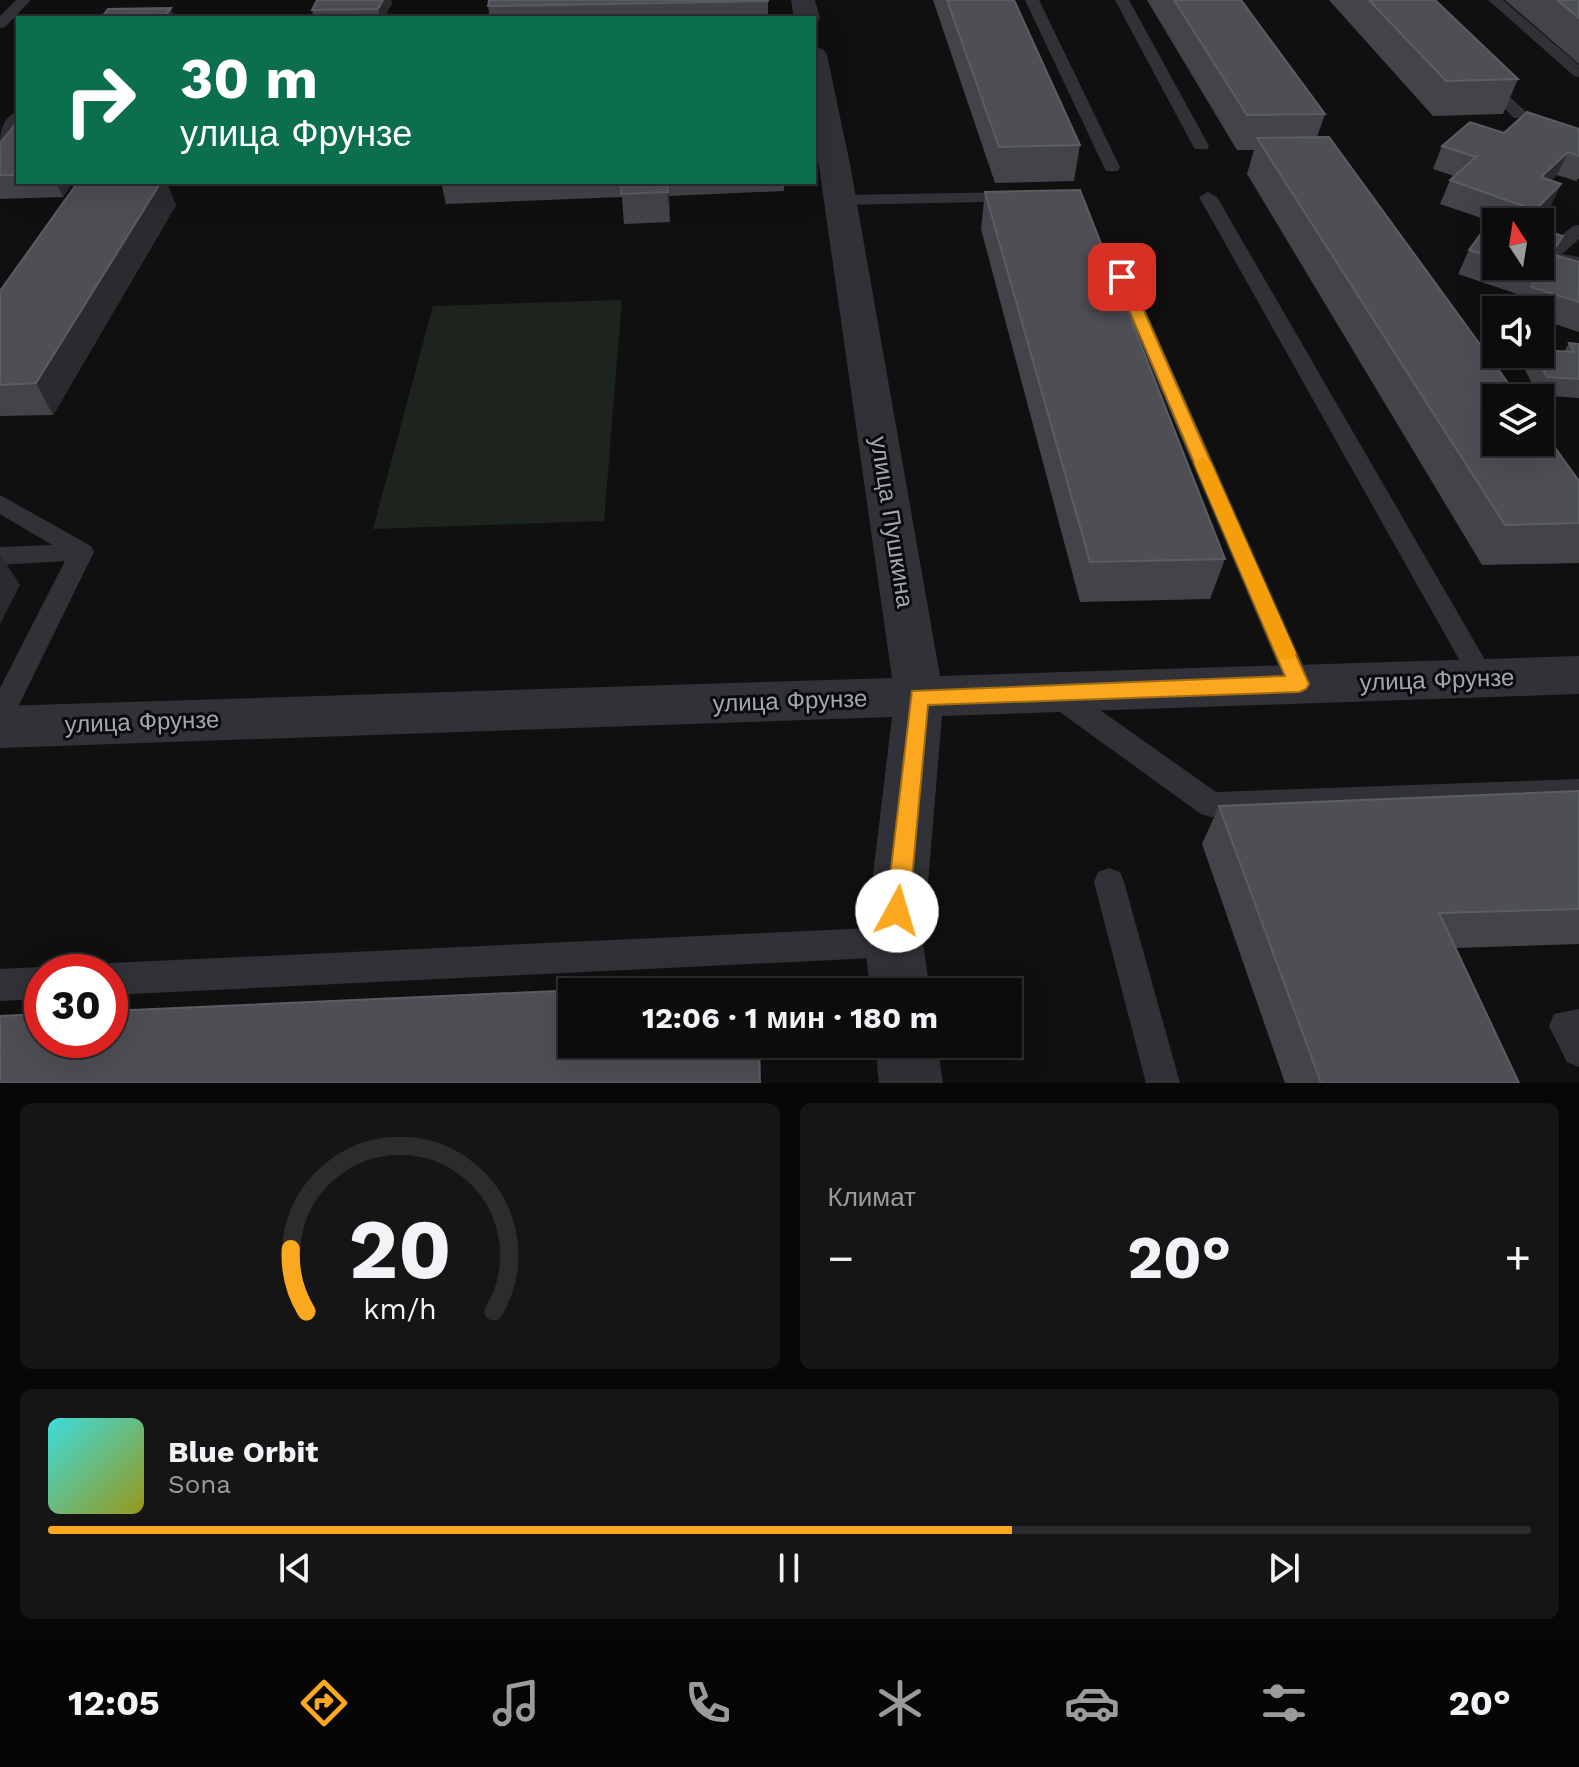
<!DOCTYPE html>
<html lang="ru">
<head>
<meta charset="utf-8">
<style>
	body { margin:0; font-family:"Work Sans",sans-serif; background:#151516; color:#f1f3f6; height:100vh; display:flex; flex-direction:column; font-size:30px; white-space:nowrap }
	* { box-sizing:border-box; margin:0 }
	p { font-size:26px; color:#9a9b9d }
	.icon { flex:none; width:44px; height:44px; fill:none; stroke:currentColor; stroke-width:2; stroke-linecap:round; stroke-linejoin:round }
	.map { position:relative; height:1083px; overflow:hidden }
	.sheet { display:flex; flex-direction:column; gap:20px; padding:20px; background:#070707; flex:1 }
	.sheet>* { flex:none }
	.top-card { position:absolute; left:16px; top:16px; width:800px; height:168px; border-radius:0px; box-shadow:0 8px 32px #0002,0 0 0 2px #2c2c2e; background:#0b6e4f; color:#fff; overflow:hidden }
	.needle { width:52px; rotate:348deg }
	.fabs { position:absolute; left:1482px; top:208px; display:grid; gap:16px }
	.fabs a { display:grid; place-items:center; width:72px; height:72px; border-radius:0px; background:#0c0c0d; box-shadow:0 8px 32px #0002,0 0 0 2px #2c2c2e; font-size:40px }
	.speed { position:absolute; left:24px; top:954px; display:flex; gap:16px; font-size:40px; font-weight:700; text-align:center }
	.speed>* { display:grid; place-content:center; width:104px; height:104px; border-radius:50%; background:#0c0c0d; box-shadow:0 8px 32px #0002,0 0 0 2px #2c2c2e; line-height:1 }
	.speed .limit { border:12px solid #d22; background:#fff; color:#111 }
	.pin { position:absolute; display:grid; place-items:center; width:68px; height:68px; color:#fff; margin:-34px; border-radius:16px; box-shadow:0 4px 12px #0006 }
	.me { position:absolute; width:88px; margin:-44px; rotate:6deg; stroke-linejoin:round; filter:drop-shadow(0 0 6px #0008) }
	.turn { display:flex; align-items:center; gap:28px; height:168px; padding:0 32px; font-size:36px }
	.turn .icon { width:104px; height:104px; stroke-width:2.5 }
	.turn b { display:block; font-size:56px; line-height:68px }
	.big { font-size:60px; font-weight:700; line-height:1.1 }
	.sheet .widget { flex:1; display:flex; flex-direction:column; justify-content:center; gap:12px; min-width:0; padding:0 28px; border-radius:12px; background:#151516 }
	.sheet .dial { align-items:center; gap:0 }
	.dial svg { height:208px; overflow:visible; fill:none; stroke:#2c2c2e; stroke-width:7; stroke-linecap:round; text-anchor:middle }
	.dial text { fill:#f1f3f6; stroke:none }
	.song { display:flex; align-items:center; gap:24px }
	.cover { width:96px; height:96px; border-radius:12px; background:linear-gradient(135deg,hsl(180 70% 55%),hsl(60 70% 35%)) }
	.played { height:8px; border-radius:4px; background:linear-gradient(90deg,#fba81e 65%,#2c2c2e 65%) }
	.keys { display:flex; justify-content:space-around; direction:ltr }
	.heat { display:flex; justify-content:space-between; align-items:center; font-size:44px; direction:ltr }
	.sheet .tiles { flex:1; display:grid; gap:20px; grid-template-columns:1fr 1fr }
	.widget:last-child { grid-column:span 2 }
	.trip { position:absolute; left:558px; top:978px; width:464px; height:80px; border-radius:0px; background:#0c0c0d; box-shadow:0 8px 32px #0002,0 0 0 2px #2c2c2e; font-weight:700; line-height:80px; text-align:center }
	.tab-bar { display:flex; height:128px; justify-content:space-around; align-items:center; background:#050505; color:#9a9b9d }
	.tab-bar .icon { width:56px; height:56px }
	.tab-bar .current { color:#fba81e }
	.tab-bar b { font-size:36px; color:#f1f3f6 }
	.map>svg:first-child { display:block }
	.green { fill:#1c241d }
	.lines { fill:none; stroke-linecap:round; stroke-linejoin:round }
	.service { fill:#313237; fill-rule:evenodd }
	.minor { fill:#313237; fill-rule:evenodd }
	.wall { fill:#434449 }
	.shaded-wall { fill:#2a2b2e }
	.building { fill:#4d4f54; stroke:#5a5d63; stroke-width:2 }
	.route { fill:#fba81e; stroke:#a36d14; stroke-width:2 }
	.slow { fill:#f59e0b }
	.labels { text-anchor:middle; stroke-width:6; stroke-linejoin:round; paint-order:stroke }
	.street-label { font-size:24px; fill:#a0a7b3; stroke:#0b0b0c }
</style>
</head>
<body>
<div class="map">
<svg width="1579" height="1083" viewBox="0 0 1579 1083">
	<rect width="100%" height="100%" fill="#101011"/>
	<path class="green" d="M622,300l-18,221 -231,8 60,-223z"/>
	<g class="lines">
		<g class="service">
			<path d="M16,0h15l-26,27 -5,1v-12z"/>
			<path d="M1025,0h14l81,167 -2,4h-12l-2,-4z"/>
			<path d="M1115,0h14l80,146 -2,3h-12l-2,-3z"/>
			<path d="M1488,0h15l76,65v12l-5,-1z"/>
			<path d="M1485,76l5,2 36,34v6h-12l-34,-34v-6z"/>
			<path d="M18,112c0,13 -3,28 -18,32 0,-13 3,-28 18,-32z"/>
			<path d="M1018,192l9,5 -3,4 -183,4 -9,-5 9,-5z"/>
			<path d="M1208,192l9,5 275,475 4,7 -4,7 -9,3 -9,-3 -275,-489z"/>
			<path d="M1579,225v14l-17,15 17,3v12l-38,-9v-8l32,-26z"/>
			<path d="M1109,243l9,5 194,436 -4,7 -9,4 -9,-4 -4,-7 -186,-436z"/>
			<path d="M0,495l91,51 3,6 -84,171 -10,3v-38l65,-127 -65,4v-18l52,-2 -52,-31z"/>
			<path d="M1056,683l10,3 150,106 363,-13v24l-368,14 -10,-3 -155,-112 -3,-8 3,-8z"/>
			<path d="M1109,868l11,4 4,10 56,201h-34l-52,-201 4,-10z"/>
			<path d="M894,927l11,4 5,11 -5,11 -11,4 -784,38v-23h-13l2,-4 11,-5z"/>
			<path d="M42,967l12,5h-12v27l-42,2v-32z"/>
			<path d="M1579,1009v58l-12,-5 -18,-36 5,-12z"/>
		</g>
		<g class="minor">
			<path d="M791,0h24l5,18 -4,5 -2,-5h-20z"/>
			<path d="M814,47l9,2 4,6 23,109 90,512 639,-20v38l-637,22 -19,226 7,50h-60l-5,-50 27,-225 -892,31v-42l892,-28 -78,-547z"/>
			<path d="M875,1044h62l6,39h-64z"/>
		</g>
	</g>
	<g class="wall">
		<path d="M317,0h74l1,3 -8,15h-70l-2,-8z"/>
		<path d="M768,0v18h-278l-2,-12z"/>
		<path d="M933,0h81l66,145 -6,36 -79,2z"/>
		<path d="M1147,0h94l84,114 -8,23 262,344v82l-97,2 -235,-391 7,-24h-17z"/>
		<path d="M1329,0h106l83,79 -15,35 -70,2z"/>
		<path d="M1505,0h74v64z"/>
		<path d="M18,121v61h55l-10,15 -63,2v-56z"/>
		<path d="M1579,129v49l-3,3 -19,-6 -6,5 10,4 -11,23 -15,15h-39v44h44l23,-30 -10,18 26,8v70l-39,-13v-9h-21l7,-13 -68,-23 11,-24 21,-29 -50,-17 10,-24 4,-4 -21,-7 9,-23 62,-13z"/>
		<path d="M441,182h343v9l-115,5 1,26 -46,2 -2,-27 -176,7z"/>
		<path d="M985,192l240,367 -15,40 -130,3 -99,-373z"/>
		<path d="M176,205l-123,210 -53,1v-125z"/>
		<path d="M1569,343l10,1v54l-41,-3 -14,-27 7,-14 33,-2z"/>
		<path d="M1579,791v153l-124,4 64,135h-234l-83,-239 17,-38z"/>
	</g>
	<g class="shaded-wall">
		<path d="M383,0h8l1,3 -8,15h-4l-2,-9z"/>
		<path d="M171,8l4,10h-11z"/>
		<path d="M1568,152l-11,23 -27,26 11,-24z"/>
		<path d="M56,182h17l-10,15z"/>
		<path d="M161,182h6l9,23 -123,210 -17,-32z"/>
		<path d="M667,182l2,14 1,26z"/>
		<path d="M1561,184l-11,23 -15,15h-6l6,-12z"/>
		<path d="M0,554l20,31 -20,39z"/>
	</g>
	<g class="building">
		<path d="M317,0h66l-5,9 -66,1z"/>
		<path d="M489,0h279v1l-280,5z"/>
		<path d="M947,0h67l66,145 -81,2z"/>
		<path d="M1174,0h67l84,114 -78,1z"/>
		<path d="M1369,0h66l83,79 -72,2z"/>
		<path d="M1557,0h22v18z"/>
		<path d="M171,8l-7,10h-63l7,-9z"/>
		<path d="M1527,112l52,17v27l-11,-4 -27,25 20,7 -26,26 -85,-30 26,-23 -34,-11 28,-24 34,11z"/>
		<path d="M18,121v54h-18v-32z"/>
		<path d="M1329,137l190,261h-23v44h44v-15l39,54v42l-74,2 -248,-387z"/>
		<path d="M78,182h83l-125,201 -36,2v-94z"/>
		<path d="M622,182h45l1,10 -47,2z"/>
		<path d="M1080,190l145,369 -135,3 -105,-370z"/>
		<path d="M1495,215l22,7h-21v37l-27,-9z"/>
		<path d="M1540,229l23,7 -12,18 28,8v40l-48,-15 8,-14 -20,-7h21z"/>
		<path d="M1569,343l10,1v35l-32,-2 -12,-23h5v-4l34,2z"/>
		<path d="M1579,791v118l-140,4 80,170h-198l-102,-277z"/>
		<path d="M757,982l1,10h-186v52h187l1,39h-760v-67l42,-2v26h68v-29z"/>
	</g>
	<path class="route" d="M1122,273l7,4 180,407 -3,5 -7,3 -371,13 -19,206 -3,8 -9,3 -8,-3 -3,-8 26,-220 373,-15 -170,-399z"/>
	<path class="slow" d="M1203,457l8,6 85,190 -3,6h-14l-3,-6 -82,-190z"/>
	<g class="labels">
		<g class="street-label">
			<text transform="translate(892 522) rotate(81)" y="8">улица Пушкина</text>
			<text transform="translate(1437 680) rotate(-2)" y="8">улица Фрунзе</text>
			<text transform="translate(790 701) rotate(-2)" y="8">улица Фрунзе</text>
			<text transform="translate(142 722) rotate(-2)" y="8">улица Фрунзе</text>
		</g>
	</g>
</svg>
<div class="fabs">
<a><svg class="needle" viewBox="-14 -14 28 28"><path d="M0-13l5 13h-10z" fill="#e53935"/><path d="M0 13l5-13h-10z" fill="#9a9b9d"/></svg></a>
<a><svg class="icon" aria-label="sound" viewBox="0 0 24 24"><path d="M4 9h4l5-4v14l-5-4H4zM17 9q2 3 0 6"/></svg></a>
<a><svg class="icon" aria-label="layers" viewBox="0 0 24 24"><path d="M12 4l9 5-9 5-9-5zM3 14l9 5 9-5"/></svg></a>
</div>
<div class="speed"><div class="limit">30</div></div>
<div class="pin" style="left:1122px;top:277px;background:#d93025"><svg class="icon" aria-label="arrive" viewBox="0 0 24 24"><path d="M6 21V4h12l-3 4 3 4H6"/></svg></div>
<svg class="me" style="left:897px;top:911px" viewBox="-20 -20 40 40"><circle r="19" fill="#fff"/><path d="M0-13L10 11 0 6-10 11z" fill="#fba81e"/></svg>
<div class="trip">12:06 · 1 мин · 180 m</div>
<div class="top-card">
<div class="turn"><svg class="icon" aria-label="right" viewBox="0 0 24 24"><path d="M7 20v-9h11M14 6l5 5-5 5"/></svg><div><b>30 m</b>улица Фрунзе</div></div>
</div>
</div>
<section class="sheet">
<div class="tiles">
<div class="widget dial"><svg viewBox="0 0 100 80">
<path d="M14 69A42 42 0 1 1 86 69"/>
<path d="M14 69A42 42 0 0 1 8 45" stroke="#fba81e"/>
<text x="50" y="56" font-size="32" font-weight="700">20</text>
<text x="50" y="72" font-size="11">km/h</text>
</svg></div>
<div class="widget"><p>Климат</p>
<div class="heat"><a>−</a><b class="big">20°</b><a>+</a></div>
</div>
<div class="widget">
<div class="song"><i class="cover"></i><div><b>Blue Orbit</b><p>Sona</p></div></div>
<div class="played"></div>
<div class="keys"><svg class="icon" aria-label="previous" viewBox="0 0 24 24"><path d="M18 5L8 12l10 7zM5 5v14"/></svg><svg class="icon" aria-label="pause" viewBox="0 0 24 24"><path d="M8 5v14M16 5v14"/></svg><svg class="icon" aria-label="next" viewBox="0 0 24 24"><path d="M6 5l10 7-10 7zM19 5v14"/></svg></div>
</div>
</div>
</section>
<nav class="tab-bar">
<b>12:05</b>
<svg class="icon current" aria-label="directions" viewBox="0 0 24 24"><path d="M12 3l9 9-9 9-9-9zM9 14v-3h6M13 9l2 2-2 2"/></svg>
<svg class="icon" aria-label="music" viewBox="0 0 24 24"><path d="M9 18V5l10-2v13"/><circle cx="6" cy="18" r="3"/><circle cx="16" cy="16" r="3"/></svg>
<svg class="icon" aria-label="phone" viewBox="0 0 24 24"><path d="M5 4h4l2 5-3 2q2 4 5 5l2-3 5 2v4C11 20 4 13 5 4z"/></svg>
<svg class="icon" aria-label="climate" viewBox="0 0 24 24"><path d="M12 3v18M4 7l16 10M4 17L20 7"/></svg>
<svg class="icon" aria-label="car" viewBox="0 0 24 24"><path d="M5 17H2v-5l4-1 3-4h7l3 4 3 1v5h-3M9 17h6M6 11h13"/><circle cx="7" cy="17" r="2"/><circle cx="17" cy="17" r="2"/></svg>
<svg class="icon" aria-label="filters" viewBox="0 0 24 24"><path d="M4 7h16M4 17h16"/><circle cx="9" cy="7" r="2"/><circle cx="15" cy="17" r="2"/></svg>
<b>20°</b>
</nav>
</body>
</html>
